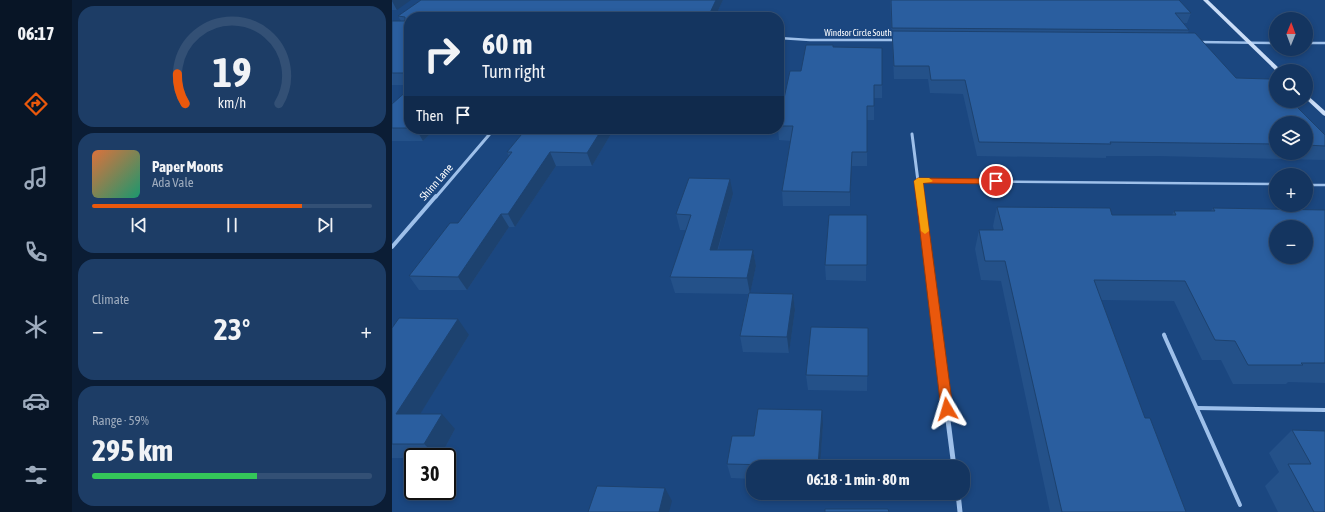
<!DOCTYPE html>
<html lang="en">
<head>
<meta charset="utf-8">
<style>
	body { margin:0; font-family:"Asap Condensed",sans-serif; background:#1d3d66; color:#f1f3f6; height:100vh; display:flex; flex-direction:column; font-size:15px; white-space:nowrap }
	* { box-sizing:border-box; margin:0 }
	p { font-size:13px; color:#9dabbd }
	.icon { flex:none; width:22px; height:22px; fill:none; stroke:currentColor; stroke-width:2; stroke-linecap:round; stroke-linejoin:round }
	.map { position:relative; flex:1; overflow:hidden }
	.side { display:flex; flex-direction:column; gap:6px; padding:6px; background:#0b1d35; width:320px }
	.side>* { flex:none }
	.guide { position:absolute; left:12px; top:12px; width:380px; height:122px; border-radius:16px; box-shadow:0 2px 6px #0003,0 0 0 1px #335075; background:#143560; color:#f1f3f6; overflow:hidden }
	.needle { width:26px; rotate:1deg }
	.buttons { position:absolute; left:877px; top:12px; display:grid; gap:8px }
	.buttons a { display:grid; place-items:center; width:44px; height:44px; border-radius:50%; background:#143560; box-shadow:0 2px 6px #0003,0 0 0 1px #335075; font-size:20px }
	.speed { position:absolute; left:12px; top:448px; display:flex; gap:8px; font-size:20px; font-weight:700; text-align:center }
	.speed>* { display:grid; place-content:center; width:52px; height:52px; border-radius:50%; background:#143560; box-shadow:0 2px 6px #0003,0 0 0 1px #335075; line-height:1 }
	.speed .limit { border:2px solid #111; border-radius:6px; background:#fff; color:#111 }
	.pin { position:absolute; display:grid; place-items:center; width:34px; height:34px; color:#fff; margin:-17px; border:2px solid #fff; border-radius:50%; box-shadow:0 1px 4px #0007 }
	.me { position:absolute; width:44px; margin:-22px; rotate:353deg; stroke-linejoin:round; filter:drop-shadow(0 0 3px #0008) }
	.turn { display:flex; align-items:center; gap:14px; height:84px; padding:0 12px; font-size:18px }
	.turn .icon { width:52px; height:52px; stroke-width:2.5 }
	.turn b { display:block; font-size:28px; line-height:34px }
	.then { display:flex; align-items:center; height:38px; padding:0 12px; background:#0003; gap:8px; font-size:15px }
	.big { font-size:30px; font-weight:700; line-height:1.1 }
	.side .widget { flex:1; display:flex; flex-direction:column; justify-content:center; gap:6px; min-width:0; padding:0 14px; border-radius:16px; background:#1d3d66 }
	.side .dial { align-items:center; gap:0 }
	.dial svg { height:104px; overflow:visible; fill:none; stroke:#335075; stroke-width:7; stroke-linecap:round; text-anchor:middle }
	.dial text { fill:#f1f3f6; stroke:none }
	.song { display:flex; align-items:center; gap:12px }
	.cover { width:48px; height:48px; border-radius:6px; background:linear-gradient(135deg,hsl(20 70% 55%),hsl(160 70% 35%)) }
	.played { height:4px; border-radius:2px; background:linear-gradient(90deg,#ea580c 75%,#335075 75%) }
	.keys { display:flex; justify-content:space-around; direction:ltr }
	.heat { display:flex; justify-content:space-between; align-items:center; font-size:22px; direction:ltr }
	.charge { height:6px; border-radius:3px; background:linear-gradient(90deg,#34c759 59%,#335075 0) }
	.trip { position:absolute; left:354px; top:460px; width:224px; height:40px; border-radius:16px; background:#143560; box-shadow:0 2px 6px #0003,0 0 0 1px #335075; font-weight:700; line-height:40px; text-align:center }
	main { display:flex; flex:1; min-height:0 }
	.tab-bar { display:flex; flex-direction:column; width:72px; justify-content:space-around; align-items:center; background:#081526; color:#9dabbd }
	.tab-bar .icon { width:28px; height:28px }
	.tab-bar .current { color:#ea580c }
	.tab-bar b { font-size:18px; color:#f1f3f6 }
	.map>svg:first-child { display:block }
	.lines { fill:none; stroke-linecap:round; stroke-linejoin:round }
	.lane-far2 { stroke:#9ec0ea; stroke-width:2.5 }
	.lane-far1 { stroke:#9ec0ea; stroke-width:3 }
	.lane { stroke:#9ec0ea; stroke-width:4 }
	.street-far3 { stroke:#9ec0ea; stroke-width:2.5 }
	.street-far2 { stroke:#9ec0ea; stroke-width:3 }
	.street-far1 { stroke:#9ec0ea; stroke-width:4 }
	.street { stroke:#9ec0ea; stroke-width:5 }
	.secondary { fill:#caddf7; fill-rule:evenodd }
	.wall { fill:#245189; fill-rule:evenodd }
	.shaded-wall { fill:#1d426f }
	.building { fill:#2a5e9f; stroke:#1d426f; fill-rule:evenodd }
	.route { fill:#ea580c; stroke:#983908 }
	.slow { fill:#f59e0b }
	.labels { text-anchor:middle; stroke-width:4; stroke-linejoin:round; paint-order:stroke }
	.far-street-label { font-size:9px; fill:#fff; stroke:#1b4780 }
	.street-label { font-size:11px; fill:#fff; stroke:#1b4780 }
</style>
</head>
<body>
<main>
<nav class="tab-bar">
<b>06:17</b>
<svg class="icon current" aria-label="directions" viewBox="0 0 24 24"><path d="M12 3l9 9-9 9-9-9zM9 14v-3h6M13 9l2 2-2 2"/></svg>
<svg class="icon" aria-label="music" viewBox="0 0 24 24"><path d="M9 18V5l10-2v13"/><circle cx="6" cy="18" r="3"/><circle cx="16" cy="16" r="3"/></svg>
<svg class="icon" aria-label="phone" viewBox="0 0 24 24"><path d="M5 4h4l2 5-3 2q2 4 5 5l2-3 5 2v4C11 20 4 13 5 4z"/></svg>
<svg class="icon" aria-label="climate" viewBox="0 0 24 24"><path d="M12 3v18M4 7l16 10M4 17L20 7"/></svg>
<svg class="icon" aria-label="car" viewBox="0 0 24 24"><path d="M5 17H2v-5l4-1 3-4h7l3 4 3 1v5h-3M9 17h6M6 11h13"/><circle cx="7" cy="17" r="2"/><circle cx="17" cy="17" r="2"/></svg>
<svg class="icon" aria-label="filters" viewBox="0 0 24 24"><path d="M4 7h16M4 17h16"/><circle cx="9" cy="7" r="2"/><circle cx="15" cy="17" r="2"/></svg>
</nav>
<section class="side">
<div class="widget dial"><svg viewBox="0 0 100 80">
<path d="M14 69A42 42 0 1 1 86 69"/>
<path d="M14 69A42 42 0 0 1 8 46" stroke="#ea580c"/>
<text x="50" y="56" font-size="32" font-weight="700">19</text>
<text x="50" y="72" font-size="11">km/h</text>
</svg></div>
<div class="widget">
<div class="song"><i class="cover"></i><div><b>Paper Moons</b><p>Ada Vale</p></div></div>
<div class="played"></div>
<div class="keys"><svg class="icon" aria-label="previous" viewBox="0 0 24 24"><path d="M18 5L8 12l10 7zM5 5v14"/></svg><svg class="icon" aria-label="pause" viewBox="0 0 24 24"><path d="M8 5v14M16 5v14"/></svg><svg class="icon" aria-label="next" viewBox="0 0 24 24"><path d="M6 5l10 7-10 7zM19 5v14"/></svg></div>
</div>
<div class="widget"><p>Climate</p>
<div class="heat"><a>−</a><b class="big">23°</b><a>+</a></div>
</div>
<div class="widget"><p>Range · 59%</p><b class="big">295 km</b><div class="charge"></div></div>
</section>
<div class="map">
<svg width="933" height="512" viewBox="0 0 933 512">
	<rect width="100%" height="100%" fill="#1b4780"/>
	<g class="lines">
		<g class="lane-far2">
			<path d="M526,181l358,3"/>
			<path d="M914,185h19"/>
		</g>
		<path class="lane-far1" d="M772,334l1,2"/>
		<g class="lane">
			<path d="M772,335l76,170"/>
			<path d="M805,408l128,2"/>
		</g>
		<g class="street-far3">
			<path d="M387,38l31,2h88"/>
			<path d="M806,42l78,1"/>
			<path d="M914,43h19"/>
		</g>
		<g class="street-far2">
			<path d="M520,134l8,63"/>
			<path d="M44,197l58,-68"/>
		</g>
		<g class="street-far1">
			<path d="M528,196l17,140"/>
			<path d="M0,247l44,-51"/>
		</g>
		<g class="street">
			<path d="M545,335l17,132"/>
			<path d="M566,493l2,19"/>
		</g>
		<g class="secondary">
			<path d="M811,0h5l74,71h-6z"/>
			<path d="M914,94l19,17v5l-2,-1 -17,-16z"/>
		</g>
	</g>
	<g class="wall">
		<path d="M0,0l5,10h-5z"/>
		<path d="M29,0h302l-8,17h-306v68h-17v-64h9l-3,-5z"/>
		<path d="M498,0h289l12,13 -4,10h-3l5,7 -1,3h7l41,45 33,1 7,7v15h15l34,34v25l-166,-4h-53v2l-129,-2 -14,-62 -33,-1 -2,-14h-34l-2,-41zM884,123h30v30h-30z"/>
		<path d="M441,45v2l49,38v13h-8v22h-7v46h-15l-2,40h-67l-1,-15 9,-50 -12,-1 -1,-11h1v-8l22,-50z"/>
		<path d="M17,89v40h26l-12,12h-31v-37z"/>
		<path d="M134,129h88l-22,37h-36l-41,61h-6l-42,63h-48l-10,-14 49,-53 51,-67 -2,-4z"/>
		<path d="M341,194l-15,56h35l3,16 -6,27 43,1 2,16 -6,43 -46,-1 -3,-16 8,-42 -73,-1 -5,-16 16,-47h-6l-4,-16z"/>
		<path d="M605,207l115,8h60l2,-4h37l2,-3 112,2v173l-37,-1 -2,2h-53l-12,-24h-19l-28,-59 -73,-1 44,118 41,94h-136l-49,-231 -20,-1 -6,-31 4,-19h15l-1,-4z"/>
		<path d="M475,215l-1,66 -40,-1 -1,-15z"/>
		<path d="M0,328l77,7 -49,79 35,15 -15,28h-27v1h-21z"/>
		<path d="M476,328l-1,63 -59,-1 -2,-15z"/>
		<path d="M431,425l-3,42h-67v12l-22,-1 -4,-14 27,-28z"/>
		<path d="M900,430l33,1v81h-47l-13,-26 14,-14 -10,-19z"/>
	</g>
	<g class="shaded-wall">
		<path d="M0,0h19l-14,10 -5,-9z"/>
		<path d="M324,0h7l-8,17h-7z"/>
		<path d="M24,129h19l-12,12z"/>
		<path d="M210,129h12l-22,37 -5,-13z"/>
		<path d="M158,152l6,14 -41,61 -7,-13z"/>
		<path d="M460,152v14l-2,40v-14z"/>
		<path d="M338,179l3,15 -20,72 -3,-16z"/>
		<path d="M109,214l8,13 -42,63 -9,-13z"/>
		<path d="M361,250l3,16 -6,28 -3,-16z"/>
		<path d="M401,294l2,16 -6,43 -2,-16z"/>
		<path d="M66,319l11,16 -58,94 -15,-15z"/>
		<path d="M430,410l1,15 -3,42h-2z"/>
		<path d="M50,414l13,15 -15,28h-2l-14,-13z"/>
		<path d="M273,488l7,13 -3,11h-10z"/>
	</g>
	<g class="building">
		<path d="M29,0h295l-8,17h-299v56h-17v-52h13v-4l-7,-1z"/>
		<path d="M499,0h288l12,13h-16l14,17 -297,-2z"/>
		<path d="M500,31l303,2 41,45 33,1 7,7v15h15l34,34v11l-19,-1v-22h-30v21l-166,-2 1,2 -132,-2 -14,-62h-34l-2,-14h-35z"/>
		<path d="M414,45h27v2l49,1v37h-8v21h-7v46h-15l-2,40 -68,-1 11,-65h-14v-5l11,-50h11z"/>
		<path d="M17,89v39h-17v-24z"/>
		<path d="M134,129h76l-15,24 -37,-1 -42,62h-7l-43,63 -49,-1 41,-53h8l54,-71h-5z"/>
		<path d="M297,178l41,1 -20,71h43l-6,28 -77,-1 21,-62 -15,-1z"/>
		<path d="M605,207l113,1 2,7h64l-2,-4h41l-2,-3 112,2v153h-24l2,2h-55l-13,-24 -20,-1 -30,-59 -91,-1 51,138h5l36,94h-124l-57,-251h-20l-6,-31h24zM884,227h30v30h-30z"/>
		<path d="M437,215h38v50h-42z"/>
		<path d="M357,293l44,1 -6,43 -47,-1z"/>
		<path d="M7,318l59,1 -62,95h46l-18,30h-32v-116z"/>
		<path d="M419,327l57,1v48l-62,-1z"/>
		<path d="M366,409l64,1 -4,56 -91,-2 5,-28h22z"/>
		<path d="M900,430l33,1v81h-11l-26,-48h23z"/>
		<path d="M205,486l68,2 -6,24h-71z"/>
		<path d="M433,509h63l1,3h-64z"/>
	</g>
	<path class="route" d="M526,178l78,1 4,2 -4,3 -73,-1 30,226 -2,3 -4,2 -4,-2 -2,-3 -27,-228z"/>
	<path class="slow" d="M537,178l4,3 -2,1 -8,1 6,48 -4,3 -4,-3 -7,-50 4,-3z"/>
	<g class="labels">
		<g class="far-street-label">
			<text x="466" y="36">Windsor Circle South</text>
		</g>
		<g class="street-label">
			<text transform="translate(44 182) rotate(-49)" y="4">Shinn Lane</text>
		</g>
	</g>
</svg>
<div class="buttons">
<a><svg class="needle" viewBox="-14 -14 28 28"><path d="M0-13l5 13h-10z" fill="#e53935"/><path d="M0 13l5-13h-10z" fill="#9dabbd"/></svg></a>
<a><svg class="icon" aria-label="search" viewBox="0 0 24 24"><circle cx="10" cy="10" r="6"/><path d="M15 15l6 6"/></svg></a>
<a><svg class="icon" aria-label="layers" viewBox="0 0 24 24"><path d="M12 4l9 5-9 5-9-5zM3 14l9 5 9-5"/></svg></a>
<a>+</a>
<a>−</a>
</div>
<div class="speed"><div class="limit">30</div></div>
<div class="pin" style="left:604px;top:181px;background:#d93025"><svg class="icon" aria-label="arrive" viewBox="0 0 24 24"><path d="M6 21V4h12l-3 4 3 4H6"/></svg></div>
<svg class="me" style="left:555px;top:409px" viewBox="-20 -20 40 40"><path d="M0-17L14 15 0 8-14 15z" fill="#ea580c" stroke="#fff" stroke-width="4"/></svg>
<div class="trip">06:18 · 1 min · 80 m</div>
<div class="guide">
<div class="turn"><svg class="icon" aria-label="right" viewBox="0 0 24 24"><path d="M7 20v-9h11M14 6l5 5-5 5"/></svg><div><b>60 m</b>Turn right</div></div>
<div class="then">Then<svg class="icon" aria-label="arrive" viewBox="0 0 24 24"><path d="M6 21V4h12l-3 4 3 4H6"/></svg></div>
</div>
</div>
</main>
</body>
</html>
